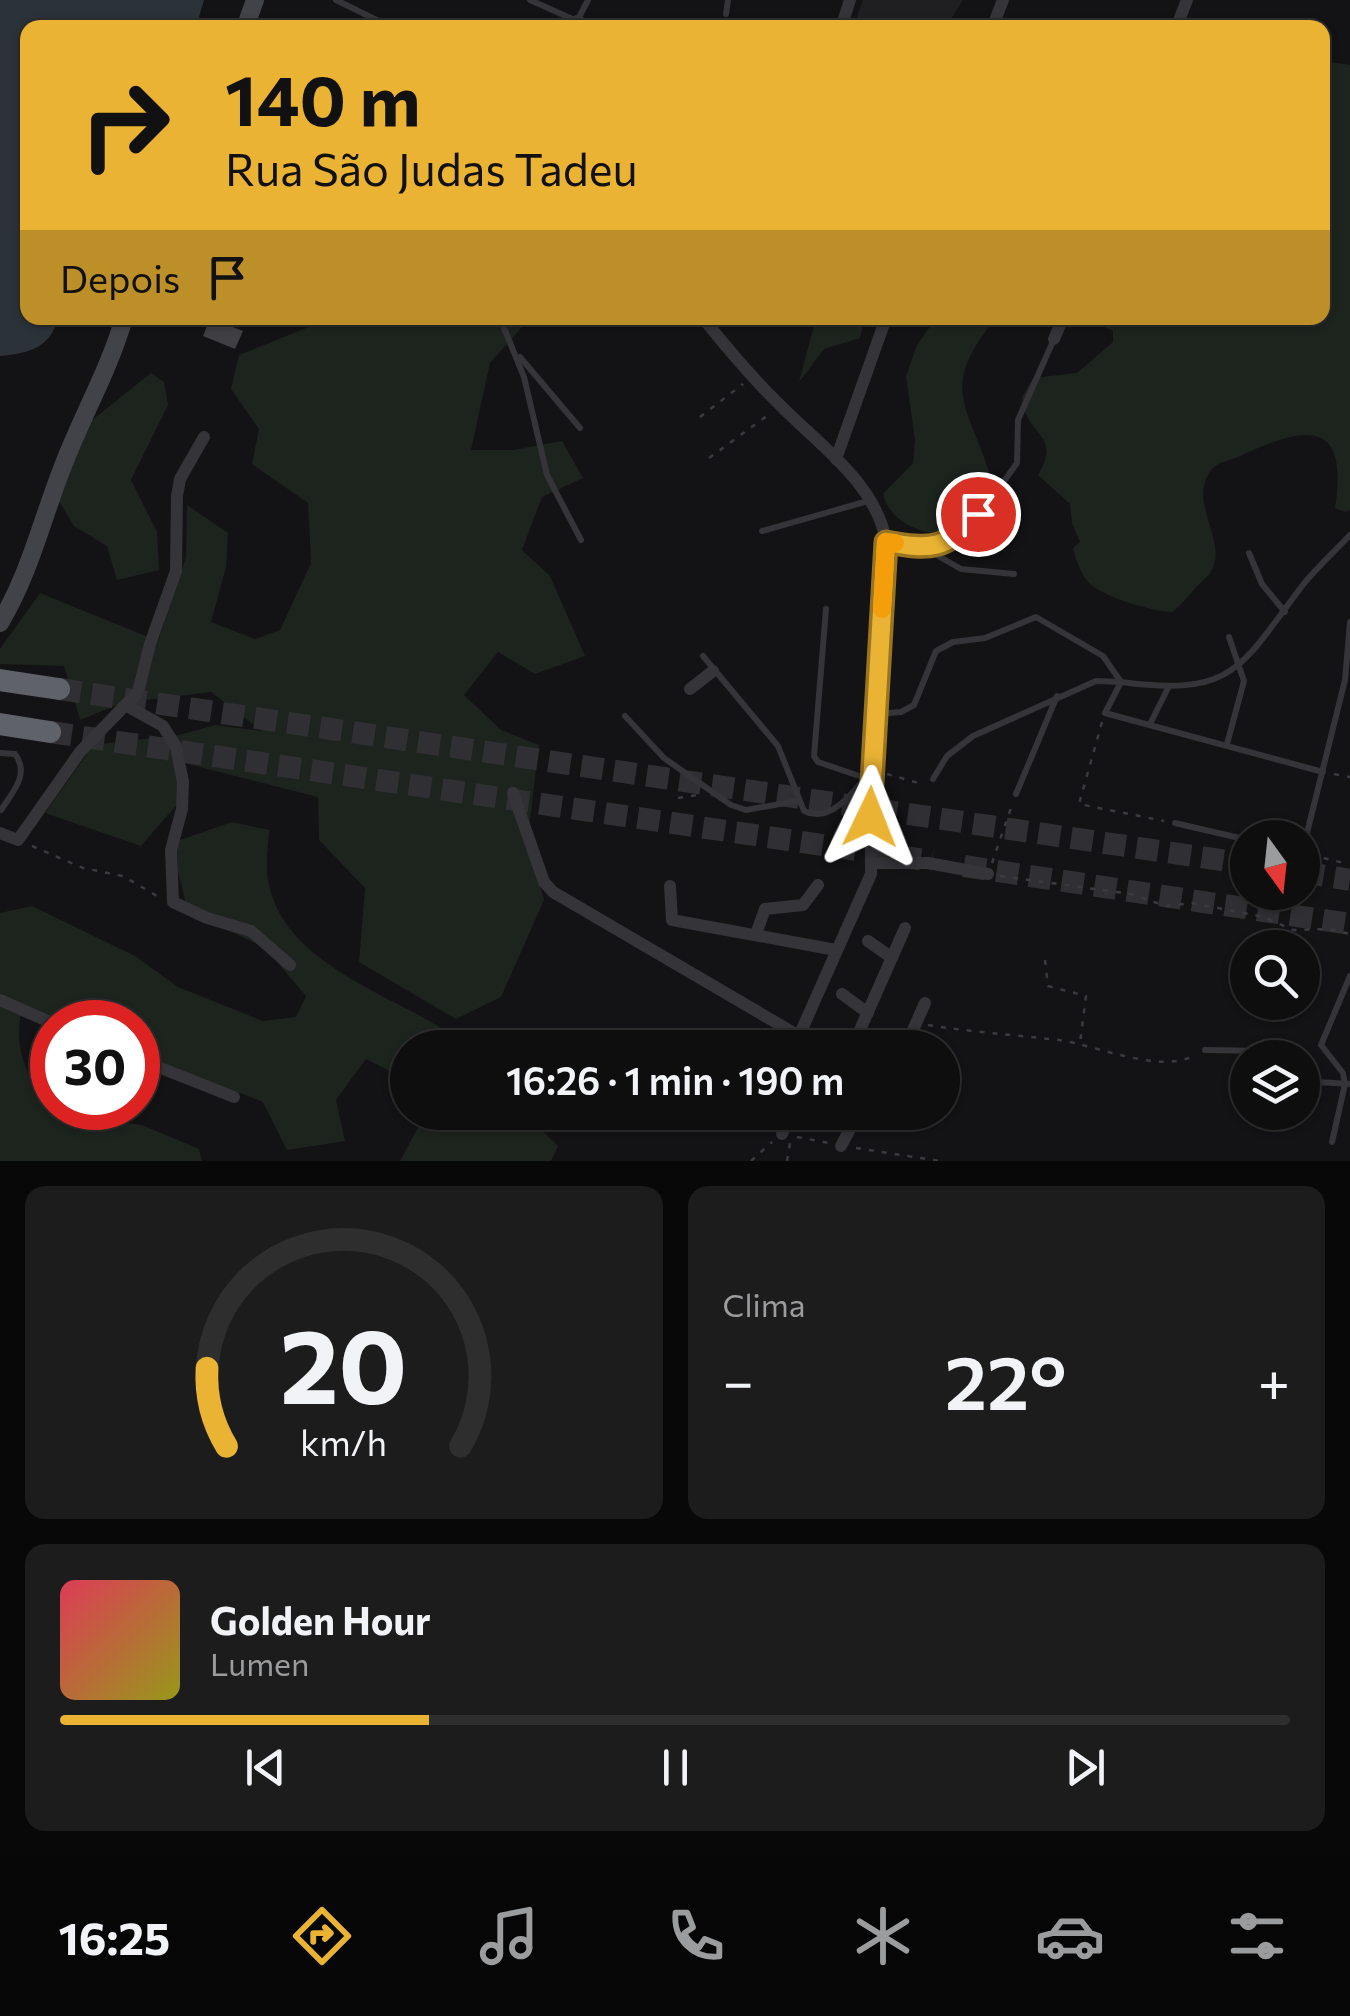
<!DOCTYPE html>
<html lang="pt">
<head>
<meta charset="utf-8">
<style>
	body { margin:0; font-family:Commissioner,sans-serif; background:#1c1c1d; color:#f1f3f6; height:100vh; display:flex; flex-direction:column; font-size:38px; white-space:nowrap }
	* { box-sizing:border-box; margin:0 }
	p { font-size:32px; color:#9b9c9e }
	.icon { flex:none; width:55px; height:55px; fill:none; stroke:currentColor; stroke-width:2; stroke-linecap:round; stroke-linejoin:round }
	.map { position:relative; height:1161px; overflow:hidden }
	.panel { display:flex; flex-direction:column; gap:25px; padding:25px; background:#080808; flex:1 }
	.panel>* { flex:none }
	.hud { position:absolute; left:20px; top:20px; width:1310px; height:305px; border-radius:20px; box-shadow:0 2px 8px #0004,0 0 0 2px #2e2e2f; background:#ebb333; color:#111; overflow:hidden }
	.needle { width:65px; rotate:165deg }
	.buttons { position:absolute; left:1230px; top:820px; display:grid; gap:20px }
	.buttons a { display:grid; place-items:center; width:90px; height:90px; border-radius:50%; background:#0e0e0f; box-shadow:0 2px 8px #0004,0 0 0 2px #2e2e2f; font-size:50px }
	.speed { position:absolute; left:30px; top:1000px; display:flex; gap:20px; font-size:50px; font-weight:700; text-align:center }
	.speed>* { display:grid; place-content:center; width:130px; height:130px; border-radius:50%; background:#0e0e0f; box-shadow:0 2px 8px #0004,0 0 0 2px #2e2e2f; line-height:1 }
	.speed .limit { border:15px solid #d22; background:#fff; color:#111 }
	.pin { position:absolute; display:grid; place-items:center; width:85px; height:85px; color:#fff; margin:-42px; border:5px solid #fff; border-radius:50%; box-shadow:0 2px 10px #0007 }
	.me { position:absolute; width:110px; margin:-55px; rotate:2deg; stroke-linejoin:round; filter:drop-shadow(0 0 8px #0008) }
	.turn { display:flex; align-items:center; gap:35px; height:210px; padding:0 40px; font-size:45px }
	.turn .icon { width:130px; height:130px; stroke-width:2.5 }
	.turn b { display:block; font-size:70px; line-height:85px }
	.then { display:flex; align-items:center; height:95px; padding:0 40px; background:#0003; gap:20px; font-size:38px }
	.big { font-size:75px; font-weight:600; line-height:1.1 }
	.panel .widget { flex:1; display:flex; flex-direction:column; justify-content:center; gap:15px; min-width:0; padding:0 35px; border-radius:20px; background:#1c1c1d }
	.panel .dial { align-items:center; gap:0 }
	.dial svg { height:260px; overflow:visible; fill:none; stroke:#2e2e2f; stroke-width:7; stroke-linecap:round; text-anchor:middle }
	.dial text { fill:#f1f3f6; stroke:none }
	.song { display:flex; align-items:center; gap:30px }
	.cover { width:120px; height:120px; border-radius:15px; background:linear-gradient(135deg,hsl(350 70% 55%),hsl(60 70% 35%)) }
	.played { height:10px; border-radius:5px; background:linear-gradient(90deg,#ebb333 30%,#2e2e2f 30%) }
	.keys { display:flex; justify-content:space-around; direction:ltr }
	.heat { display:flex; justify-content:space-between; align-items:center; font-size:55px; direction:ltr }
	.panel .tiles { flex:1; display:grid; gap:25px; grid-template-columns:1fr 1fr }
	.widget:last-child { grid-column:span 2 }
	.trip { position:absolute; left:390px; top:1030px; width:570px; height:100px; border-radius:50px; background:#0e0e0f; box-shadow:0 2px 8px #0004,0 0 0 2px #2e2e2f; font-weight:600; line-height:100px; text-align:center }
	.menu { display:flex; height:160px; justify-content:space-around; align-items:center; background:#060606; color:#9b9c9e }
	.menu .icon { width:70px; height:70px }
	.menu .on { color:#ebb333 }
	.menu b { font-size:45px; color:#f1f3f6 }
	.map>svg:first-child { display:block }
	.built { fill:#1f1f21 }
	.green { fill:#1d241e }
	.water { fill:#2b3339 }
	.building { fill:#3f3f44 }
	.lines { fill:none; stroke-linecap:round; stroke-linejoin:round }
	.highway-tunnel { stroke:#303034; stroke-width:22; stroke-dasharray:22 11; stroke-linecap:butt }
	.path { stroke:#3a3b40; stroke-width:2.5; stroke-dasharray:5 8; stroke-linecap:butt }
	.lane { stroke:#343439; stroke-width:6 }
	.street { stroke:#343439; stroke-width:12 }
	.secondary { stroke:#424349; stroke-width:18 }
	.highway { stroke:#60626a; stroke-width:22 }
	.route-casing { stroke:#997421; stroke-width:25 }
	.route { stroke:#ebb333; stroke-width:18 }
	.slow { stroke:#f59e0b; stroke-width:18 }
</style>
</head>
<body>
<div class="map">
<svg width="1350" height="1161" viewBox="0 0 1350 1161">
	<rect width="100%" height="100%" fill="#131214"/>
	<path class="built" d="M863,0h100l-17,27h-93z"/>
	<g class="green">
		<path d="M1323,61l27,4v445l-5,2 -10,-4c15,-96 -36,-79 -95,-52 -9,4 -22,6 -28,13 -27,34 19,73 -2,104 -4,6 -12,11 -16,17 -8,8 -13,16 -22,22 -19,0 -68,-15 -82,-28 -9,-9 -14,-24 -17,-36l7,-6 -8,-19 -2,-19 -32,-29c25,-42 -13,-38 -16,-78l11,-19 44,-5 36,-31v-11l-30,-13h239z"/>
		<path d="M317,318h213l-40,45 -19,87h42l49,-9 21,37 -41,19 -20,53 28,26 35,80 -50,18 -37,-22 -34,43 37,35 38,15 -11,91 16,64 -43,97 -45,22 -97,-57 6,-74 -46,-48 -1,-43 -134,-34 -5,39 -38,44 -96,-33 44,-62 11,-7 79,-9 36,-10 47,6 -51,-39 -89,11 -42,17 -16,-54 -64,-2v-15l40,-56 118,48 28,-84 1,-52 41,28 -2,34 -15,55 44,17 25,-9 31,-67 -3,-60 -56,-39 7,-35 -28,-40 8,-34 72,-29z"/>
		<path d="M816,318h49l-5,20 -36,11 -25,33z"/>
		<path d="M936,318h60c-56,69 -31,82 -6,156l-15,27 -40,33c-23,-4 -46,-16 -52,-40l30,-31 2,-23 -9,-64 11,-31z"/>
		<path d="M151,373l13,9 4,23 -37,75 26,52 2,38 -42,10 -10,-34 -33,-20 -15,-25 27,-76z"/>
		<path d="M232,822l37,8c-1,17 -4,38 0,55 19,87 142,114 200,162l-61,1 -1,38 -3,-8 -38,-19 -30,41 9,41 -58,9 -24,-48 -125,-49v-31h-80l-36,-13c-9,35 2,69 30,94v5l14,6 76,11 57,24 3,12h-202v-248l32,-7 103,50 43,31 85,34 33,-4 10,-21 -42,-49 -76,-35 -10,-40 -1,-31z"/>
		<path d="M419,1113h105l34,33 -7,15h-151l22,-41z"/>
	</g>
	<path class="water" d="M0,0h204l-8,27 -168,1v290h30c-8,30 -28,35 -58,38z"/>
	<path class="building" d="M210,318l33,13 -8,18 -32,-13z"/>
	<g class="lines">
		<g class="highway-tunnel">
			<path d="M59,689l1189,175"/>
			<path d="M50,732l882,129"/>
			<path d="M964,866l386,58"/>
			<path d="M1302,872l48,8"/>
		</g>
		<g class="path">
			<path d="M700,417l43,-33"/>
			<path d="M709,458l62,-45"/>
			<path d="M1102,722l-23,82 85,17"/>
			<path d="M887,774l35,10"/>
			<path d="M1334,774l16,3"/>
			<path d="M678,798l20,-3"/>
			<path d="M32,846l51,22 40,8 39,23"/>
			<path d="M1311,855l37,9"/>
			<path d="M992,863l20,-58"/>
			<path d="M1000,876l131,18 35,12 26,-3 72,14 29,13 35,-1 22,5"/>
			<path d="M1045,960l3,26 38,10 -6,47"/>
			<path d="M928,1025c43,7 87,10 131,15 36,5 104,35 135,15"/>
			<path d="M797,1137l32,6"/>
			<path d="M856,1148l83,13"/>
			<path d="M751,1161l21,-19"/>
			<path d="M787,1161l3,-18"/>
		</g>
		<g class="lane">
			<path d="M336,0l57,28"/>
			<path d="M530,0l47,21 11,-21"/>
			<path d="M726,14l2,-14"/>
			<path d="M500,318l24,59 23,98 34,65"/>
			<path d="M520,357l60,71"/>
			<path d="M762,531l106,-30"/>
			<path d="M887,542l38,6 26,-7 44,-47 22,-31 1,-43 36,-81"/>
			<path d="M926,549l35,20 53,5"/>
			<path d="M1249,553l13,31 23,28"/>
			<path d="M826,609l-12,147 4,6 47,16"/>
			<path d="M703,656l75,90 26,65c26,13 49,-18 64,-37"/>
			<path d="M877,714l24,-2 13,-7 22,-54 17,-9 32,-4 51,-21 67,39 18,26c113,15 119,-14 181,-96 14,-18 32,-34 48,-51"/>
			<path d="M625,716l39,42 67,47 15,5 51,-9"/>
			<path d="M1150,724l18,-36"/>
			<path d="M1227,744l17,-63 -15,-44"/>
			<path d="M0,753l15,1c15,20 -2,38 -14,56"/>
			<path d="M933,779l14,-23 26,-20 123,-55 25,1 -16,31 218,59"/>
			<path d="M1016,794l41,-98"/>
			<path d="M1175,823l73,17"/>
			<path d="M1302,853l43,-173 5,-58"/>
			<path d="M1205,1050l65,1 27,7"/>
			<path d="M1302,1064l15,18 33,2"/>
			<path d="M1239,1101l9,-12"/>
			<path d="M1332,1142l13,-58 -2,-11 -22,-28 29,-69"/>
		</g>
		<g class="street">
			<path d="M577,21l15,7"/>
			<path d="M841,28l9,-28"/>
			<path d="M992,28l11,-28"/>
			<path d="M1176,28l11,-28"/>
			<path d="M703,318c24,30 48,59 76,86 39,40 97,79 107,137l-15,248v85l-72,162 12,12"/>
			<path d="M1054,339l9,-21"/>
			<path d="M836,459l50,-141"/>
			<path d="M690,689l23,-18"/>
			<path d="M127,706l36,20 13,21 7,35 -1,27 -11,41 2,52 34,16 44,13 39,34"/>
			<path d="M513,793l31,89 9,10 246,144 1,4"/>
			<path d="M0,833l18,7 62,-88 58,-60 12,-48 26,-73 1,-75 3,-17 24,-42"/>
			<path d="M871,863h57l60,11"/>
			<path d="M670,886l2,34 164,30"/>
			<path d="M756,934l9,-25 38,-4 15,-20"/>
			<path d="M868,941l24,17"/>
			<path d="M842,994l26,19"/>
			<path d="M0,1000l52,23"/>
			<path d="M852,1048l53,-120"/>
			<path d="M905,1048l20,-45"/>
			<path d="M138,1059l96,38"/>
			<path d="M782,1134l9,-22"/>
			<path d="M841,1146l18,-34"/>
		</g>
		<g class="secondary">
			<path d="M245,28l10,-28"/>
			<path d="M0,623c30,-50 42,-104 63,-157 19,-50 46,-96 61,-148"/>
		</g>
		<g class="highway">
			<path d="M0,680l59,9"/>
			<path d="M0,724l50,8"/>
		</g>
	</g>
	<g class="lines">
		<defs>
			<path id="route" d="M870,817l16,-275c46,8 59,8 92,-28"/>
		</defs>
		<use href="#route" class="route-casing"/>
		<use href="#route" class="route"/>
		<path class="slow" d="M882,609l4,-67 9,1"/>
	</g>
</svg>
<div class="buttons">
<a><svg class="needle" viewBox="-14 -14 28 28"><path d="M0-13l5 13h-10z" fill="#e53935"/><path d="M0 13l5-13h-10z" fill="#9b9c9e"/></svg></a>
<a><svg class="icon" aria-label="search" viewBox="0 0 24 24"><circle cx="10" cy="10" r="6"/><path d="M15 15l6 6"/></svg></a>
<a><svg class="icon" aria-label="layers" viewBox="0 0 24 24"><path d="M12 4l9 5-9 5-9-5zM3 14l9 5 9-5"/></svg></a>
</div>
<div class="speed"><div class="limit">30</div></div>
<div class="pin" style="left:978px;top:514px;background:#d93025"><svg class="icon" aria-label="arrive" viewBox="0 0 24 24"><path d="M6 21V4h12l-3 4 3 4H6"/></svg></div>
<svg class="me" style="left:870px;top:817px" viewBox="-20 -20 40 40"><path d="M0-17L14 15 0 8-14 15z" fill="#ebb333" stroke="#fff" stroke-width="4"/></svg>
<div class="trip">16:26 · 1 min · 190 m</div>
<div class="hud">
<div class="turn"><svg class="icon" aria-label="right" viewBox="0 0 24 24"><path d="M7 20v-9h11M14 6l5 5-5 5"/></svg><div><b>140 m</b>Rua São Judas Tadeu</div></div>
<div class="then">Depois<svg class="icon" aria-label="arrive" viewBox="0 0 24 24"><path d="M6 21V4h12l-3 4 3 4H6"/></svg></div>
</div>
</div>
<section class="panel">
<div class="tiles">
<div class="widget dial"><svg viewBox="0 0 100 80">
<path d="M14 69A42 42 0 1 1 86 69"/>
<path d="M14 69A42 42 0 0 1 8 45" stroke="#ebb333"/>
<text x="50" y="56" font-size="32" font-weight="700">20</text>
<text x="50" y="72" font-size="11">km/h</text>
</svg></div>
<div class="widget"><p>Clima</p>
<div class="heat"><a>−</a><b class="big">22°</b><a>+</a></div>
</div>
<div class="widget">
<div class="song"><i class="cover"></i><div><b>Golden Hour</b><p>Lumen</p></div></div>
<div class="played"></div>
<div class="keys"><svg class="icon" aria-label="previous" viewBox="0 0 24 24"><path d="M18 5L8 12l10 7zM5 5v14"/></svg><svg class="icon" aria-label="pause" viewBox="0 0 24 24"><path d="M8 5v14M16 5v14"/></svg><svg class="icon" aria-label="next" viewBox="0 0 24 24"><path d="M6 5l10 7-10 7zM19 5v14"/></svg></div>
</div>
</div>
</section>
<nav class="menu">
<b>16:25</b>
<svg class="icon on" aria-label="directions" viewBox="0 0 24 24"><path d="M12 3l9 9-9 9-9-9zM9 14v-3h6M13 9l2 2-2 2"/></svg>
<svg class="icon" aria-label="music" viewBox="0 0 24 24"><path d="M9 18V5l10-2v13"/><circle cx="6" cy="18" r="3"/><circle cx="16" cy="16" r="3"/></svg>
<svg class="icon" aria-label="phone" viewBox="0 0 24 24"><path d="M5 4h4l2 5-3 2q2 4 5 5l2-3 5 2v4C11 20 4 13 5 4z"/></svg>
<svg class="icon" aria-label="climate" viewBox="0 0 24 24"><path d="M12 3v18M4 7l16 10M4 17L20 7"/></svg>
<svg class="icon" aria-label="car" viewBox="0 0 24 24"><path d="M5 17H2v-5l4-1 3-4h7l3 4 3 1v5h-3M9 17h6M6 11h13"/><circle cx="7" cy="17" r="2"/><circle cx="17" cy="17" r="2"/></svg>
<svg class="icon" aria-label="filters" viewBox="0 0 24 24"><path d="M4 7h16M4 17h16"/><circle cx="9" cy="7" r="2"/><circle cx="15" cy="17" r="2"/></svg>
</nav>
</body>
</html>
